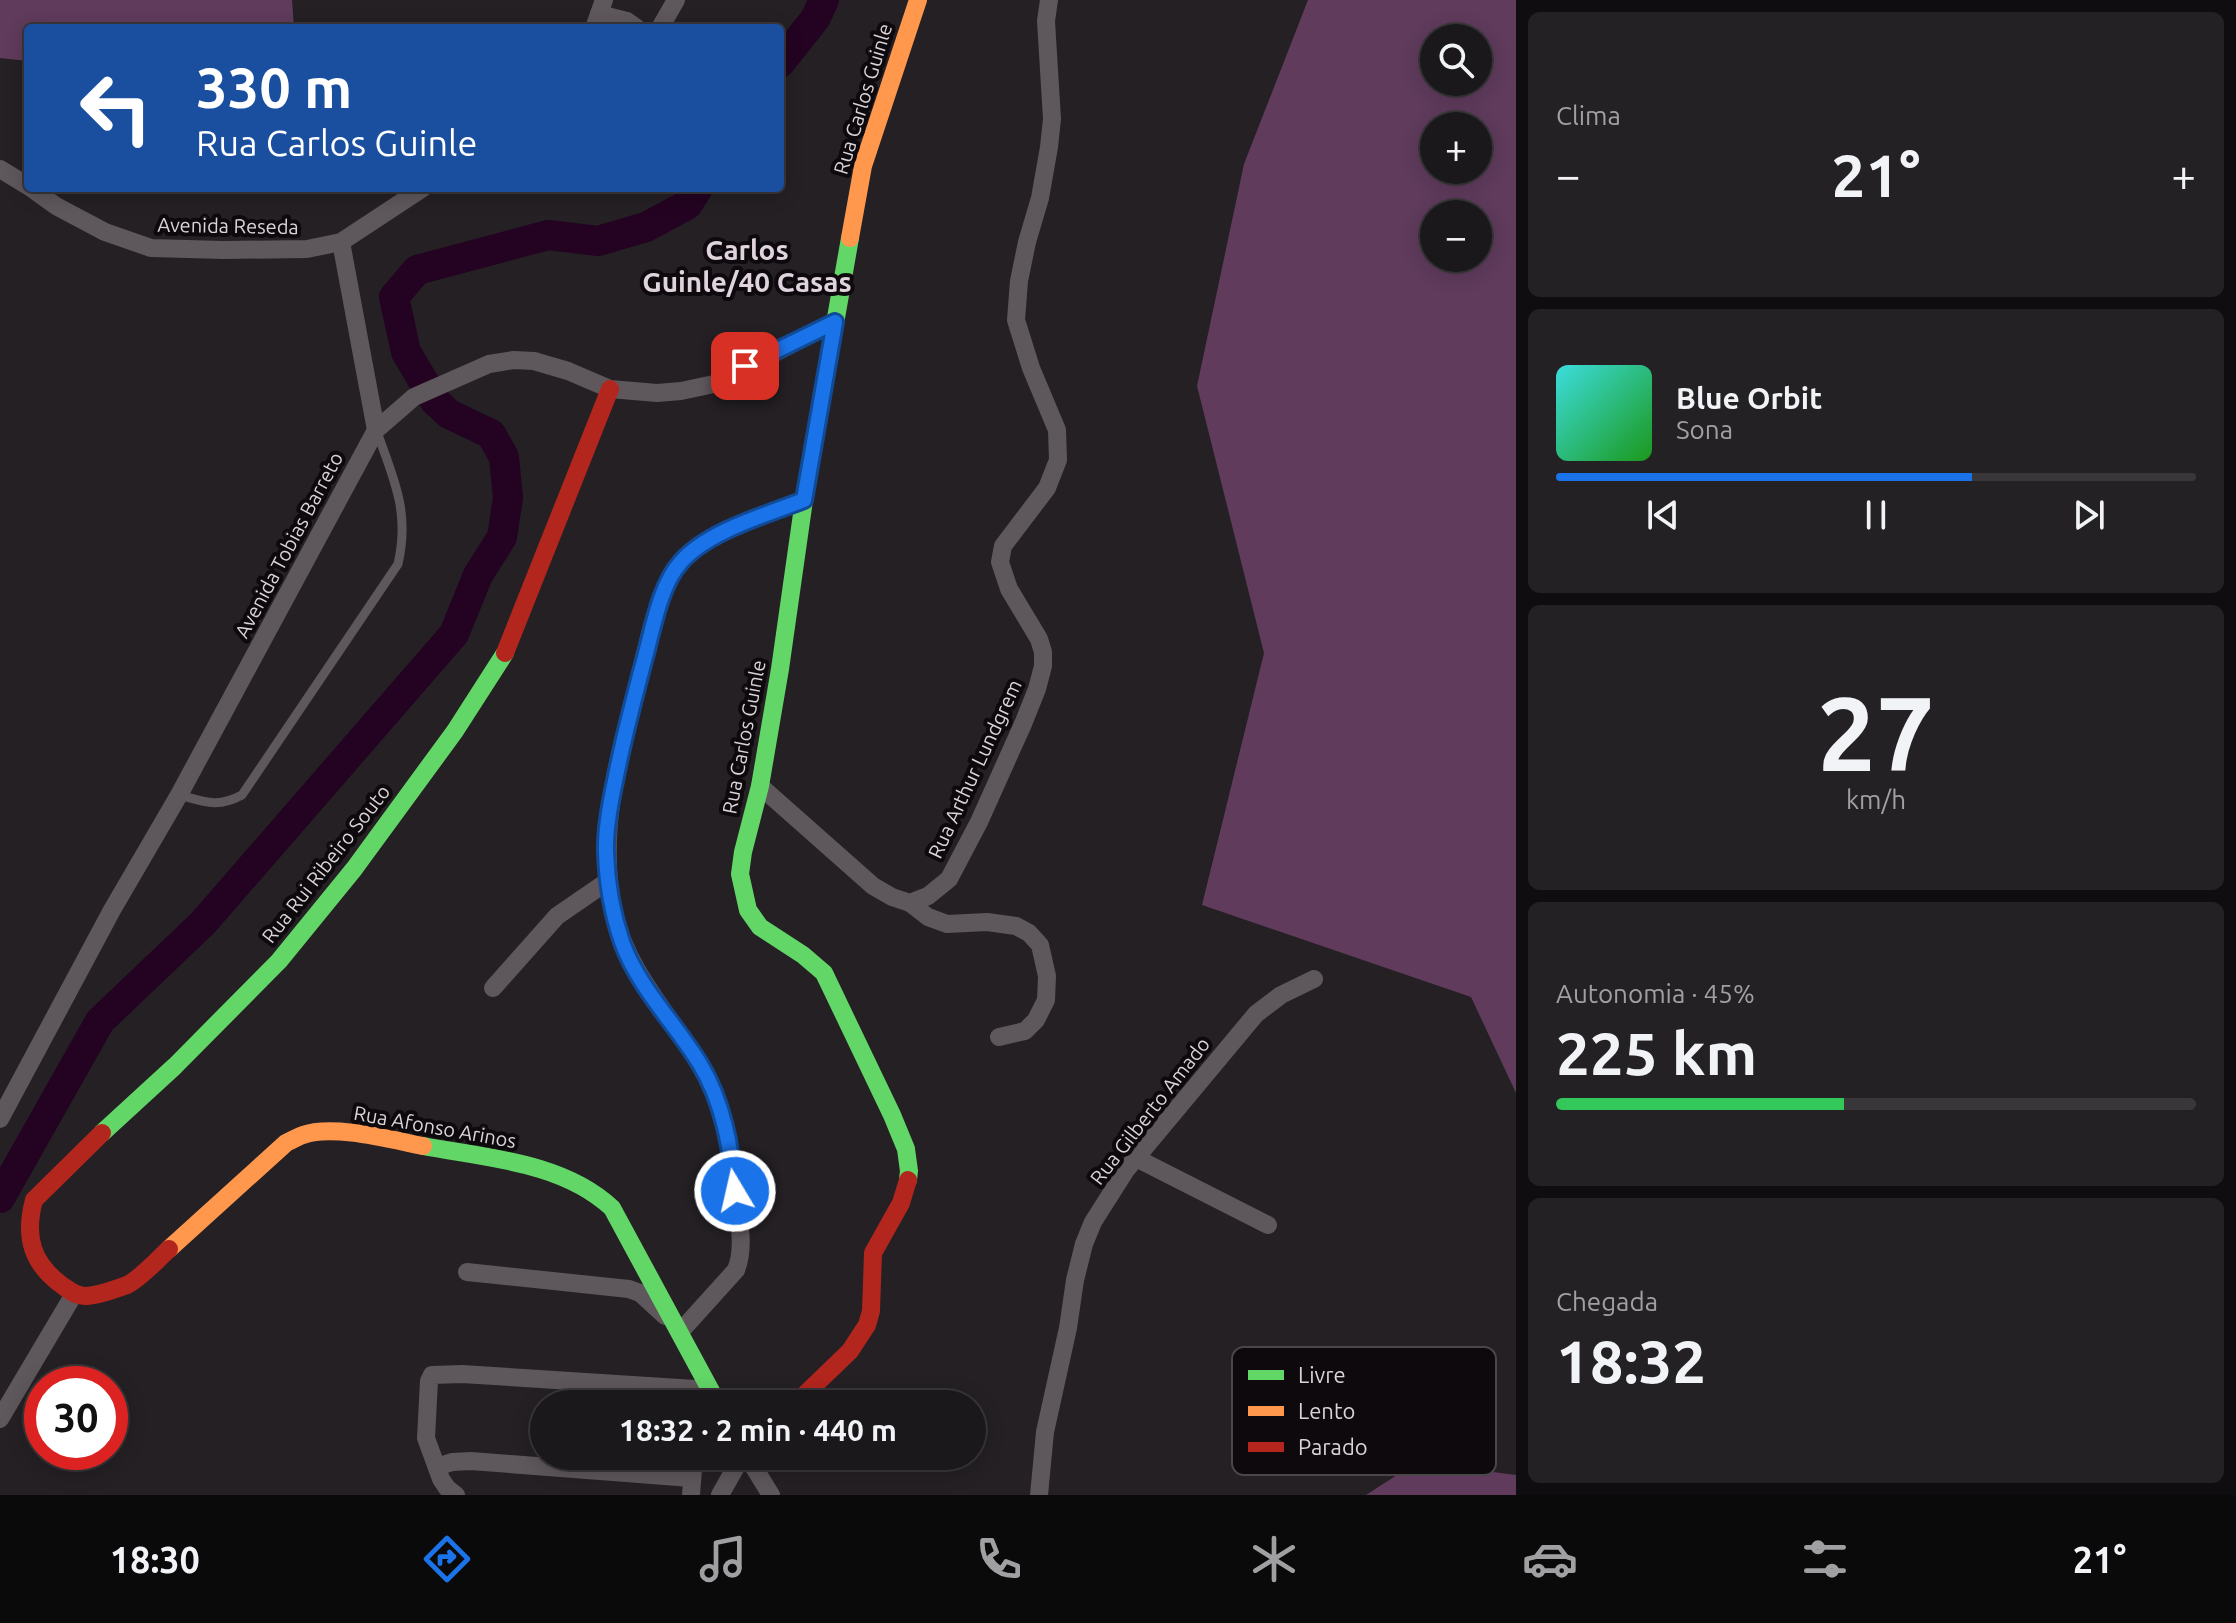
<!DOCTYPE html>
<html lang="pt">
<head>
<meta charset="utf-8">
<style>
	body { margin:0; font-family:Ubuntu,sans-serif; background:#242124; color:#f1f3f6; height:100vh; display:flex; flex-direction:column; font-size:30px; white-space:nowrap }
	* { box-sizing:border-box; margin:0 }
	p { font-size:26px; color:#a0a0a3 }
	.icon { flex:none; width:44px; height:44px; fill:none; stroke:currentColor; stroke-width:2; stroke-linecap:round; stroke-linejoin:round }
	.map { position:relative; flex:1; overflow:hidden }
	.sheet { display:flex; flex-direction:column; gap:12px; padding:12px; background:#0f0d0f; width:720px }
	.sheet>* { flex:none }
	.hud { position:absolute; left:24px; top:24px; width:760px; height:168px; border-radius:8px; box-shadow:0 4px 20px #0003,0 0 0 2px #39373a; background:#1a4fa0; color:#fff; overflow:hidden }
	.fabs { position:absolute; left:1420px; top:24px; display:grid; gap:16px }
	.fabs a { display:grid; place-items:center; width:72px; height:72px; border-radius:50%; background:#1b181b; box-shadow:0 4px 20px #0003,0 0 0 2px #39373a; font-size:40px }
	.speed { position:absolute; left:24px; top:1366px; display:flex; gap:16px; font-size:40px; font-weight:700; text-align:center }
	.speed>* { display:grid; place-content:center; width:104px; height:104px; border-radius:50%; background:#1b181b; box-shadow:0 4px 20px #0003,0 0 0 2px #39373a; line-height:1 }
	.speed .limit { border:12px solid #d22; background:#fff; color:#111 }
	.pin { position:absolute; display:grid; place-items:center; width:68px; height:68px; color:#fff; margin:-34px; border-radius:16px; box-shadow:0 4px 12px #0006 }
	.me { position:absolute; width:88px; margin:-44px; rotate:351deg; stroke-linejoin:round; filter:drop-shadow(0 0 6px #0008) }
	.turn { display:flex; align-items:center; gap:28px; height:168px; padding:0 40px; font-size:36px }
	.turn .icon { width:104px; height:104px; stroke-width:2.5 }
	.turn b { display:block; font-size:56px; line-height:68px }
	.big { font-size:60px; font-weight:700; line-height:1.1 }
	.sheet .tile { flex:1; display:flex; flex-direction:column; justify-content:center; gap:12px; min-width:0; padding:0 28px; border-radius:12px; background:#242124 }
	.sheet .dial { align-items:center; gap:0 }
	.dial b { font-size:104px; line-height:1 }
	.song { display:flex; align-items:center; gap:24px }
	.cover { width:96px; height:96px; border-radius:12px; background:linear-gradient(135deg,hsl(180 70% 55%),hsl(120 70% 35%)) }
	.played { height:8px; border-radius:4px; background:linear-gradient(90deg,#1a73e8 65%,#39373a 65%) }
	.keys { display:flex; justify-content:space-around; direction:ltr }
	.heat { display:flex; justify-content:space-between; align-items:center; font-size:44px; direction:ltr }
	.charge { height:12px; border-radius:6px; background:linear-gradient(90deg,#34c759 45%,#39373a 0) }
	.trip { position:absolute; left:530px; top:1390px; width:456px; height:80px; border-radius:40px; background:#1b181b; box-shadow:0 4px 20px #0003,0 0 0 2px #39373a; font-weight:700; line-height:80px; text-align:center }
	.tabs { display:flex; height:128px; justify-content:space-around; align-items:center; background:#0b0a0b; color:#a0a0a3 }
	.tabs .icon { width:56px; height:56px }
	.tabs .selected { color:#1a73e8 }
	.tabs b { font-size:36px; color:#f1f3f6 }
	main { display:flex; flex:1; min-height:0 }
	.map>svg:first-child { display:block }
	.forest { fill:#603b5c; fill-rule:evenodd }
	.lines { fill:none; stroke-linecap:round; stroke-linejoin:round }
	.river { stroke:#230321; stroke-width:30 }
	.lane { stroke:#5e575c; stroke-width:9 }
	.street { stroke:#5e575c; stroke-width:18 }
	.fast { stroke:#63d668; stroke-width:18 }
	.slow { stroke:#ff974d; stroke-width:18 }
	.jam { stroke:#b3261e; stroke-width:18 }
	.route-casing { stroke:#114b97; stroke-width:20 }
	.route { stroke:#1a73e8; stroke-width:14 }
	.labels { text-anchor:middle; stroke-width:8; stroke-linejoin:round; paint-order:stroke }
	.street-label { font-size:20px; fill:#dad4d9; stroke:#0d090c }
	.district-label { font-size:28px; font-weight:bold; fill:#dfd4dd; stroke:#0d090c }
	.key { fill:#0d090c; stroke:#4a464a; stroke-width:2 }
	.key-label { font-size:22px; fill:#dad4d9 }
</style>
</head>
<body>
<main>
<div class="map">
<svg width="1516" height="1495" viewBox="0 0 1516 1495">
	<rect width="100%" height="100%" fill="#242024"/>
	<g class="forest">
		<path d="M0,0h292l2,28h-266v33l-28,-3z"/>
		<path d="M1308,0h208v1093l-45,-96 -269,-92 62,-252 -67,-267 47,-222zM1434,38h44v44h-44zM1434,126h44v44h-44zM1434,214h44v44h-44z"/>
		<path d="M1417,1462l99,13v20h-150z"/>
	</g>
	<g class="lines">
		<g class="river">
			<path d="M780,63l35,-44 9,-19"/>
			<path d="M0,1198l100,-177 103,-98 251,-289 24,-59 24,-38 6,-39 -4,-41 -13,-23 -42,-20 -14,-13 -29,-49 -12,-55 23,-27 131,-35 50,6 48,-14 41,-22 11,-17"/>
		</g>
		<path class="lane" d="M179,795c26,7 39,13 63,0l156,-231c12,-52 -4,-84 -21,-132"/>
		<g class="street">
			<path d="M599,14l28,7 10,7"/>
			<path d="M594,28l10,-28"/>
			<path d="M660,28l16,-28"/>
			<path d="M0,169l28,17"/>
			<path d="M31,188l25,18 49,26 46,16 72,2 84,-1 34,-7 82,-54"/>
			<path d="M341,242l35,188"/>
			<path d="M760,786l113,100 19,11 18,6 18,-7 21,-17 30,-57 44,-98 14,-35 6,-23v-14l-4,-13 -30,-50 -9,-27 3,-16 44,-58 11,-28 -1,-30 -26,-62 -15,-48 3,-39 8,-39 13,-44 9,-51 3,-28 -6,-98 3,-21"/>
			<path d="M910,903l18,14 19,7 40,-2 29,4 13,7 11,12 7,31 -1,24 -10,20 -11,11 -26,6"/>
			<path d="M493,988l64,-72 51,-35"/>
			<path d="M0,1119l112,-209 67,-115 197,-365 38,-33 75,-33 25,-4 20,1 34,10 42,18 47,4 24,-2 33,-7 121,-62"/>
			<path d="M1136,1158l132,67"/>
			<path d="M467,1272l162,17 11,4 25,23"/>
			<path d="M680,1332l56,-62c9,-22 3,-49 0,-72 -5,-46 -12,-93 -36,-133 -30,-51 -73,-93 -86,-152 -17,-76 3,-153 23,-226 9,-35 20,-98 44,-125 27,-31 85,-47 123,-62"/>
			<path d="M0,1419l74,-125"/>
			<path d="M747,1456l24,39"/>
			<path d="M437,1467l15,-5 19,-1 220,17"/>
			<path d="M456,1495l-9,-7 -6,-9 -15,-41 3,-57 3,-6 30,-1 233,15v15"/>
			<path d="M691,1495l3,-39"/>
			<path d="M720,1495l22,-39"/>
			<path d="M1039,1495l6,-63 23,-104 7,-48 9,-36 9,-22 33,-52 130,-156 25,-19 33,-16"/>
		</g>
		<g class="fast">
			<path d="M850,238l-46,262 -24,169 -20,117 -17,66 -3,22 8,36 12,17 43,28 21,18 68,142 14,34 3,22 -1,9"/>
			<path d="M102,1133l73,-67 104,-105 75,-92 101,-138 50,-78"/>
			<path d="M423,1146c64,12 140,16 189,62l106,196"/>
		</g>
		<g class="slow">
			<path d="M850,238l13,-72 55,-166"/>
			<path d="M169,1249l117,-106c6,-3 11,-6 17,-8 30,-11 89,5 120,11"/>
		</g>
		<g class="jam">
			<path d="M505,653l105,-264"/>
			<path d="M102,1133l-68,67c-10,37 -2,64 29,86 7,5 13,10 22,10 12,0 31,-7 42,-11 13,-6 31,-26 42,-36"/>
			<path d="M795,1404l55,-53 17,-26 4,-14 2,-58 28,-50 7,-23"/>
		</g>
	</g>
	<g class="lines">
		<defs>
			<path id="route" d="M735,1191c-4,-44 -12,-89 -35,-127 -25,-41 -62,-77 -78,-122 -10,-29 -15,-59 -16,-89 -1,-24 4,-49 9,-72 8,-42 19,-83 30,-124 8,-29 15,-72 36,-95 27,-31 85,-47 123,-62l31,-178 -90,44"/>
		</defs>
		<use href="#route" class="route-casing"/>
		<use href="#route" class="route"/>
	</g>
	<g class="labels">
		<g class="street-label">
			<text transform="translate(863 99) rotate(-73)" y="7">Rua Carlos Guinle</text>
			<text transform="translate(228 226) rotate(1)" y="7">Avenida Reseda</text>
			<text transform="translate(289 545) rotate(-62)" y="7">Avenida Tobias Barreto</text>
			<text transform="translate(744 737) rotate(-79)" y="7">Rua Carlos Guinle</text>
			<text transform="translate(975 769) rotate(-65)" y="7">Rua Arthur Lundgrem</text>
			<text transform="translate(326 864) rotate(-52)" y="7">Rua Rui Ribeiro Souto</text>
			<text transform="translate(1150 1111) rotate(-52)" y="7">Rua Gilberto Amado</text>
			<text transform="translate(435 1127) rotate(10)" y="7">Rua Afonso Arinos</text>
		</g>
		<g class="district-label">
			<text x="747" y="260">Carlos<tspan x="747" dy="32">Guinle/40 Casas</tspan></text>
		</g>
	</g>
	<rect x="1232" y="1347" width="264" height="128" rx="12" class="key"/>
	<rect x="1248" y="1370" width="36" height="10" fill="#63d668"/>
	<rect x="1248" y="1406" width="36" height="10" fill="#ff974d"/>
	<rect x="1248" y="1442" width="36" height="10" fill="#b3261e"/>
	<g class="key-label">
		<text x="1298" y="1383">Livre</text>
		<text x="1298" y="1419">Lento</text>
		<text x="1298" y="1455">Parado</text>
	</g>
</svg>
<div class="fabs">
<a><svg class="icon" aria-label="search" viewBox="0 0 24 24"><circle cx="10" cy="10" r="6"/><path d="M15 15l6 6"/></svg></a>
<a>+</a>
<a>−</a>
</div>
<div class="speed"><div class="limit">30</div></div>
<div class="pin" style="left:745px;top:366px;background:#d93025"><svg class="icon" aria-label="arrive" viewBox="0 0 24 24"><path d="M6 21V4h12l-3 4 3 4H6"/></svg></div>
<svg class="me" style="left:735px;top:1191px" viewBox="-20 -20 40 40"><circle r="17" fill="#1a73e8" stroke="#fff" stroke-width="3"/><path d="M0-11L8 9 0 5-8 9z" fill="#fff"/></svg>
<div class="trip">18:32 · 2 min · 440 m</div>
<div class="hud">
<div class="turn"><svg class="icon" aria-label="left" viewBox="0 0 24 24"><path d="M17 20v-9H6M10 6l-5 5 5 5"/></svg><div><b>330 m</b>Rua Carlos Guinle</div></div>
</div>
</div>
<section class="sheet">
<div class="tile"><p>Clima</p>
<div class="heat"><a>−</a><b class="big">21°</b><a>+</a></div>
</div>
<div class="tile">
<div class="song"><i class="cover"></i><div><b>Blue Orbit</b><p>Sona</p></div></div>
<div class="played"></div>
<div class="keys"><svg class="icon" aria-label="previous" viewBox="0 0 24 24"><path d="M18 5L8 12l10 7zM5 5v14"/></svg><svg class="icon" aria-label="pause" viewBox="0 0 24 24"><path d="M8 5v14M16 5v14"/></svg><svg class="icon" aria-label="next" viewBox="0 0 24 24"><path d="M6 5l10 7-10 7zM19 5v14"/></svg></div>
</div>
<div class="tile dial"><b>27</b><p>km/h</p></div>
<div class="tile"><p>Autonomia · 45%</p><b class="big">225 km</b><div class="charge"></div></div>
<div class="tile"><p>Chegada</p><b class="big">18:32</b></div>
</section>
</main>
<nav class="tabs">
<b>18:30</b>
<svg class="icon selected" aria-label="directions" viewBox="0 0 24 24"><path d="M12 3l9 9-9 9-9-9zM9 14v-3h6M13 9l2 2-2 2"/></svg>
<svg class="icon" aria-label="music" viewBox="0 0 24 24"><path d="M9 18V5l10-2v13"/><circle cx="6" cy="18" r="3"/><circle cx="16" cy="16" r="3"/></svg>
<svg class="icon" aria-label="phone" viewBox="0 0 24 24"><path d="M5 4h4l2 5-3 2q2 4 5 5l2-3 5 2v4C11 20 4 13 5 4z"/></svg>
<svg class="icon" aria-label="climate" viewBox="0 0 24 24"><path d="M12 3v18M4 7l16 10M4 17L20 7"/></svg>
<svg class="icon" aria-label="car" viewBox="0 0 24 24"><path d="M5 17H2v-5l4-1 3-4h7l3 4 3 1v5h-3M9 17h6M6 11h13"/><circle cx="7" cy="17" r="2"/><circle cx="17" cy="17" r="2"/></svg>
<svg class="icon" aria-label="filters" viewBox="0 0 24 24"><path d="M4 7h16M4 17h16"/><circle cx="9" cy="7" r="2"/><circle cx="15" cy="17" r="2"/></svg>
<b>21°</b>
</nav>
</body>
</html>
